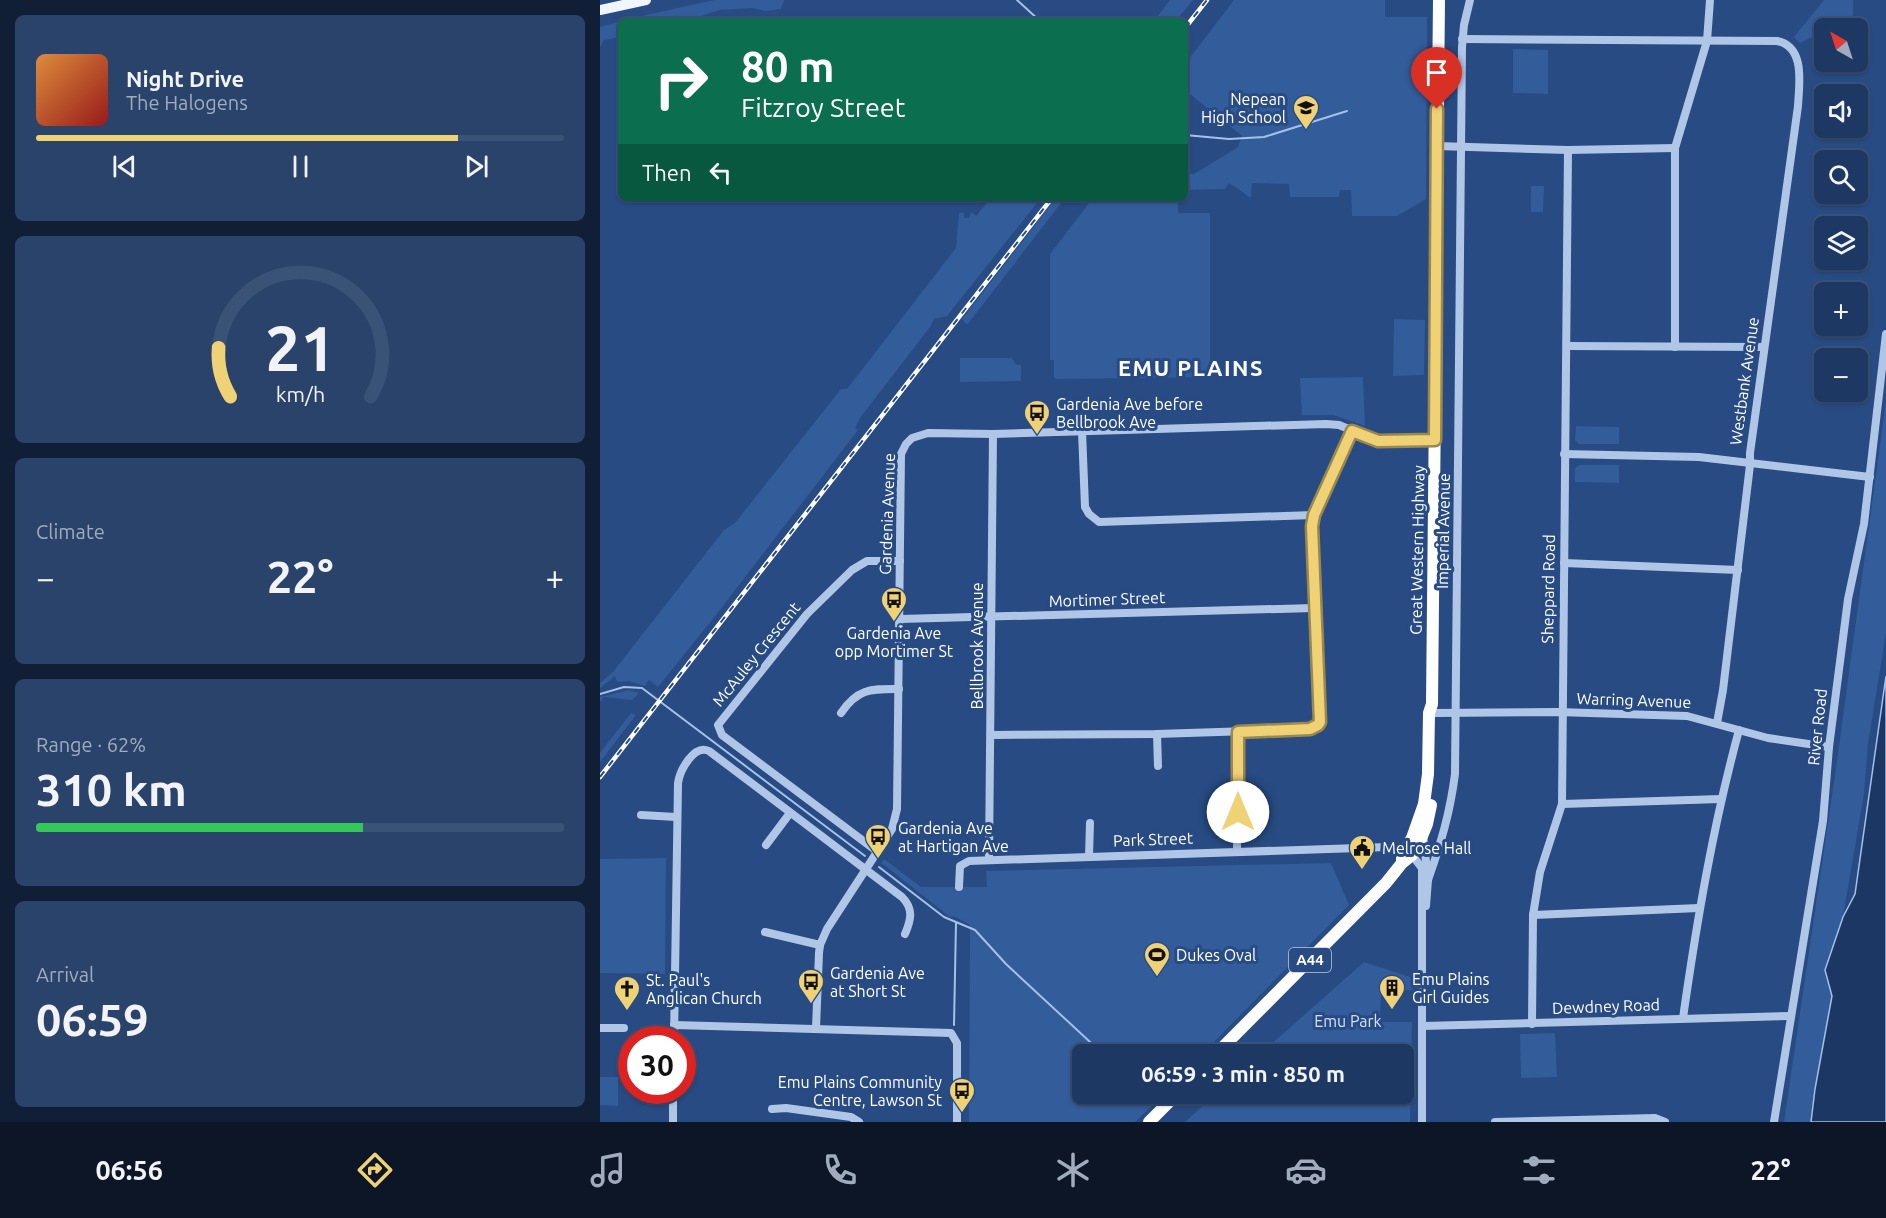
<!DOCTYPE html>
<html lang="en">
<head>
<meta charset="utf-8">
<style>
	body { margin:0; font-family:Ubuntu,sans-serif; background:#2a436b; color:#f1f3f6; height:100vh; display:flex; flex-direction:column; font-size:22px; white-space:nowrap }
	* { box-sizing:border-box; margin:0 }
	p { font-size:20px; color:#a0acbe }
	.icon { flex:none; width:33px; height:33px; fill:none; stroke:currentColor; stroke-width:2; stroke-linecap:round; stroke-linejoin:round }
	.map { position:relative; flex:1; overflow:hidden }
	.side { display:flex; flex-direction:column; gap:15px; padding:15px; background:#101f36; width:600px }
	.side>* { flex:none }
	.guide { position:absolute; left:18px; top:18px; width:570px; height:183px; border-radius:9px; box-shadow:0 2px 4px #0004,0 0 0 2px #3b5277; background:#0b6e4f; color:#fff; overflow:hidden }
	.needle { width:39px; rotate:321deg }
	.tools { position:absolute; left:1214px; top:18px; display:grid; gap:12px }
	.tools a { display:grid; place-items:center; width:54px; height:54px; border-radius:9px; background:#1d3862; box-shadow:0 2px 4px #0004,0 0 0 2px #3b5277; font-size:30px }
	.speed { position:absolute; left:18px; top:1026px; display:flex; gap:12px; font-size:30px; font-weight:700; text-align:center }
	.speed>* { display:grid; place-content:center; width:78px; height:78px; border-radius:50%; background:#1d3862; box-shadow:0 2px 4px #0004,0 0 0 2px #3b5277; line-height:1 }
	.speed .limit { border:9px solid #d22; background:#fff; color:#111 }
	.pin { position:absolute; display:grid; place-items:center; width:51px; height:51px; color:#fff; margin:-62px -26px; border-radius:50% 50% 50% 0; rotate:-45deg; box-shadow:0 0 6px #0007 }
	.pin .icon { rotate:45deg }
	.me { position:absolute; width:66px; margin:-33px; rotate:0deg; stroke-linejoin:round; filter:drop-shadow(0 0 4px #0008) }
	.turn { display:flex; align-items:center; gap:21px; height:126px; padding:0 24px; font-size:27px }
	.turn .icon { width:78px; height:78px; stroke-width:2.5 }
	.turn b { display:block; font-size:42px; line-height:51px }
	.then { display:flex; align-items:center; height:57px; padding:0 24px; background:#0003; gap:12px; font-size:22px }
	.big { font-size:45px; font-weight:700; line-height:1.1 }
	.side .card { flex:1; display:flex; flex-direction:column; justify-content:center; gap:9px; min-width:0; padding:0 21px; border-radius:9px; background:#2a436b }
	.side .dial { align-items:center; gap:0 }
	.dial svg { height:156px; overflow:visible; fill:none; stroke:#3b5277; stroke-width:7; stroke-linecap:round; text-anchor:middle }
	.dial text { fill:#f1f3f6; stroke:none }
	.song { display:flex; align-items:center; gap:18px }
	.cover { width:72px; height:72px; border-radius:9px; background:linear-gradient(135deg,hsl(30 70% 55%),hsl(0 70% 35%)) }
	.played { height:6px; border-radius:3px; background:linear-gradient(90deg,#efd176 80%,#3b5277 80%) }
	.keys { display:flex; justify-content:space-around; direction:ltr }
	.heat { display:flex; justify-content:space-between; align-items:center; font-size:33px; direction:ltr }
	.charge { height:9px; border-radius:4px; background:linear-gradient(90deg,#34c759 62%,#3b5277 0) }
	.trip { position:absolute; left:472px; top:1044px; width:342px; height:60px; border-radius:9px; background:#1d3862; box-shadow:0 2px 4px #0004,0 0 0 2px #3b5277; font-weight:700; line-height:60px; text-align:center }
	.menu { display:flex; height:96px; justify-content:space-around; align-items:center; background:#0c1627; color:#a0acbe }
	.menu .icon { width:42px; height:42px }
	.menu .active { color:#efd176 }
	.menu b { font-size:27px; color:#f1f3f6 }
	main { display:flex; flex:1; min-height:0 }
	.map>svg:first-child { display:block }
	.green { fill:#325c9a }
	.water { fill:#1c3763; stroke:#a4c1e7; stroke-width:1.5 }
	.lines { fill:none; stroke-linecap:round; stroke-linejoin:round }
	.stream { stroke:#a4c1e7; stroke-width:2 }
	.minor { stroke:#b0c6e7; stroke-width:8 }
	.major { stroke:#f1f5fd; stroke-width:10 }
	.highway { stroke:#fff; stroke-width:12 }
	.rail-casing { stroke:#fff; stroke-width:4.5 }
	.rail { stroke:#274b82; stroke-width:2; stroke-dasharray:7; stroke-linecap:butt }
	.route-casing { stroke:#9b884d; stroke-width:15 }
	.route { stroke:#efd176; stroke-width:10 }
	.labels { text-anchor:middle; stroke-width:6; stroke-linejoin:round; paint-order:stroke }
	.shield { fill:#274b82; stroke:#bec9da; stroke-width:1.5 }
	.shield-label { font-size:15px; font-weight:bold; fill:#fff }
	.poi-label { font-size:16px; fill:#fff; stroke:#274b82; text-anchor:start }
	.street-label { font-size:16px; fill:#fff; stroke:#274b82 }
	.park-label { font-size:16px; fill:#d3e1f5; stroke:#274b82 }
	.district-label { font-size:22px; font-weight:bold; letter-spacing:1.5px; fill:#fff; stroke:#274b82 }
</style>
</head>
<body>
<main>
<section class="side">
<div class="card">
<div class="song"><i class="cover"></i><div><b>Night Drive</b><p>The Halogens</p></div></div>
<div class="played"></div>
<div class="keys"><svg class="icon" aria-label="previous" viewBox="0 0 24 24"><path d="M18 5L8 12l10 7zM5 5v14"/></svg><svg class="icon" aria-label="pause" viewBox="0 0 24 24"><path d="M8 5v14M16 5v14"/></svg><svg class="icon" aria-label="next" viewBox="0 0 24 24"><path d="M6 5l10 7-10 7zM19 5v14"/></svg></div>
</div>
<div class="card dial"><svg viewBox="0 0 100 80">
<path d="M14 69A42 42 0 1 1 86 69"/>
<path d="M14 69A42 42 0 0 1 8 44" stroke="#efd176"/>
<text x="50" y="56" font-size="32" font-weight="700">21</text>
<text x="50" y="72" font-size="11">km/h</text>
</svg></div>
<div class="card"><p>Climate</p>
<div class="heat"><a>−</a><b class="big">22°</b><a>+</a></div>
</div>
<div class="card"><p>Range · 62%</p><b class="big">310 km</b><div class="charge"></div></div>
<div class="card"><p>Arrival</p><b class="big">06:59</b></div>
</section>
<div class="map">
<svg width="1286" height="1122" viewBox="0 0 1286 1122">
	<rect width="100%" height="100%" fill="#274b82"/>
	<g class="green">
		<path d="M115,0h69l-3,9 -15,2 -14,-3 -33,2 -18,6 -6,5h-74v16l-17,3 -4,7v-20c38,-11 77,-19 115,-27z"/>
		<path d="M570,0h23l-17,21h-22z"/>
		<path d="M634,0h151v17h42l-1,182 -29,17h-45l-1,-26h-11l-1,7h-49l-1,-13 -37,-1 -1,15 -22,-15 -4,6 -40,1v-16h9l44,-27 4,-11 -57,-46v-26z"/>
		<path d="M1224,0h29v16l-25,12h-4v3l-24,12 -6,-6z"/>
		<path d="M913,49l35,1v44l-35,-1z"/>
		<path d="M931,186h13l-1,26h-12z"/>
		<path d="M391,198h50l-94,118 -13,3 -4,8 -70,91 -5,10 3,2 -142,185 -58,72 -9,-7 -4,6 -17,-5 -11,1 -2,-6 -15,12v-5l13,-11 111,-142 11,-7 106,-134h6l109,-141 3,-35h5v5h5l2,-6 5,4z"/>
		<path d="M456,198h9l-98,127 -5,-6z"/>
		<path d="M493,198h85v15h32v164l-154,2 -2,-2v-17h-4v-106z"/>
		<path d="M794,319l31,1 -1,55 -31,1z"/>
		<path d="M360,358h52l4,7h5v16l-61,1z"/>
		<path d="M763,377l2,49 -31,-11h-32l-2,-37z"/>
		<path d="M1286,401v232l-18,111 -4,50 -30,175 -1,32 -20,121h-29l52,-354z"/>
		<path d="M976,426l43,1v17h-40l-4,-4z"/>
		<path d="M979,465h40v18l-44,-1v-14z"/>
		<path d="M29,690l10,3 -7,7 -28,-3 -4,5v-5z"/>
		<path d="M31,713l5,2 -36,47v-9z"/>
		<path d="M66,858l-1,116 -65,-1v-114z"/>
		<path d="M284,859l37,28h66l-1,-16 345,-8 18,42 -147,149h-119v40h81l-29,28h-166l1,-197 -16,-9 -4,1 -67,-53h-2z"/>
		<path d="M764,962l49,16 -1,12h-31l-1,32h32l-2,100h-225l31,-28h188v-40h-144z"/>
		<path d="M955,1033l2,44 -36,1 -1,-44z"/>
		<path d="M0,1077h18v29l-18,-1z"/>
	</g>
	<path class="water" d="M1286,676v446h-75l4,-33 17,-93 -7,-26 18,-53 12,-23z"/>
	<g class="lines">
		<g class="stream">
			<path d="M417,0l23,21"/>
			<path d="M585,135l44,4 35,-2 83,-26"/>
			<path d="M0,694l24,-7 18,1 223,168"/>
			<path d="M279,867l65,50 31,13 31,34 97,90"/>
			<path d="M354,1025l2,-102"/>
			<path d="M546,1094l6,5"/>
		</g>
		<g class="minor">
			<path d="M862,39l315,2c29,6 22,44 21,65l-48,347v12l-27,225 -6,33"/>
			<path d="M837,146l131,4 107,-2"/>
			<path d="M967,346l197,1"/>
			<path d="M1075,347v-199l32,-107 3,-41"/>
			<path d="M482,431l3,76 4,7 10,8 215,-7"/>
			<path d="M964,454l135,3 171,20"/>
			<path d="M964,563l174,7"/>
			<path d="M300,619l414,-11"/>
			<path d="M241,713c17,-25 30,-24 58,-24"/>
			<path d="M835,713l122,-1 130,4 81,22 61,9"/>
			<path d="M557,734l1,32"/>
			<path d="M391,735l166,-1 153,-5 8,-4 3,-10 -7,-107 -2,-82 2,-11 38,-84"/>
			<path d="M962,804l159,-5"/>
			<path d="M41,815l35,2"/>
			<path d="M823,835l5,45 -2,26"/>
			<path d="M166,845l24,-32"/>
			<path d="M278,852l-156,-117 -4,-10 89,-111 45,-44 15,-9h33"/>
			<path d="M637,852l1,-120"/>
			<path d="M812,855l10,13v254"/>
			<path d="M489,856l1,-33"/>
			<path d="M389,859l4,-425"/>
			<path d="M828,880c13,-37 22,-67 27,-106l7,-727 2,-22 6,-25"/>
			<path d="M359,887l1,-21 9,-5 419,-14 18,2"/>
			<path d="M933,915l166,-7"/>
			<path d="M165,932l55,13"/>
			<path d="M1083,1018c14,-98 30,-192 56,-288"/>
			<path d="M932,1024l1,-109 7,-43 22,-68 6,-654"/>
			<path d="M74,1025l277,8 6,10v79"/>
			<path d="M823,1026l367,-10"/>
			<path d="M0,1028h24"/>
			<path d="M216,1028l3,-75 1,-8 7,-16 65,-100 5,-20 4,-355 5,-10 6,-6 16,-5 65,1 333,-10 13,1 39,16 57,-1"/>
			<path d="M74,1040l4,-257c2,-13 16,-39 31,-32l193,146c12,12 9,23 3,37"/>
			<path d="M172,1109l14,-1 65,9 8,5"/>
			<path d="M73,1122v-32"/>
			<path d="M895,1122l160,-4 10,4"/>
			<path d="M1174,1122l49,-301 6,-74 12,-93 7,-55 16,-75 22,-190"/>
		</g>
		<path class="major" d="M0,10l46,-10"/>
		<g class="highway">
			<path d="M802,863v-7l10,-18 12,-34 4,-30 1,-61 3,-9 7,-704"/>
			<path d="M616,1054l170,-171 16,-20 10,-8 6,-9 9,-22 4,-19"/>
			<path d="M549,1122l28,-28"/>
		</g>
		<defs>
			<g id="rail">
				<path d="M585,28l22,-28"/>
				<path d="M0,777l452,-579"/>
			</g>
		</defs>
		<use href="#rail" class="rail-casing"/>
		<use href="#rail" class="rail"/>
	</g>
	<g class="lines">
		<defs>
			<path id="route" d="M638,812v-80l72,-3 8,-4 2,-3 -8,-196 2,-11 38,-84 26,10 57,-1 2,-331"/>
		</defs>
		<use href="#route" class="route-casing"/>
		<use href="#route" class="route"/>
	</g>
	<defs>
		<symbol id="school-pin" viewBox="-11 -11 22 30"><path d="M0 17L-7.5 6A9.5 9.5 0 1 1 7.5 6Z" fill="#efd176" stroke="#274b82"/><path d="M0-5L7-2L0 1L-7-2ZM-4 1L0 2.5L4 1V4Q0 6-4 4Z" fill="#111"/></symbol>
		<symbol id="bus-pin" viewBox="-11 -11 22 30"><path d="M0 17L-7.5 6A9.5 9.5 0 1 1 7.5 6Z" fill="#efd176" stroke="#274b82"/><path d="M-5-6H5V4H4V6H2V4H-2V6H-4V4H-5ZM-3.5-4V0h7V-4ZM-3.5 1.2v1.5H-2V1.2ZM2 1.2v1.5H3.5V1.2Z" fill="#111"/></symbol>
		<symbol id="civic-pin" viewBox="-11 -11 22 30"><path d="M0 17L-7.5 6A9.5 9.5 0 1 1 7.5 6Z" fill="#efd176" stroke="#274b82"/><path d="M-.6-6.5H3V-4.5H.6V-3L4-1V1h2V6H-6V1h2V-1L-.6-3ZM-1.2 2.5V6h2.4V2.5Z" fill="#111"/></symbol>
		<symbol id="stadium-pin" viewBox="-11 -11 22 30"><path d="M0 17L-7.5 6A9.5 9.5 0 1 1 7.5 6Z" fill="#efd176" stroke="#274b82"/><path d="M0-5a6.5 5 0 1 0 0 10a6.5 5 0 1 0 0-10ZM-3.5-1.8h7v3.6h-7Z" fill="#111"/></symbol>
		<symbol id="building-pin" viewBox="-11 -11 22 30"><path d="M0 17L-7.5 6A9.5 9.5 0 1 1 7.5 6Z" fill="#efd176" stroke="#274b82"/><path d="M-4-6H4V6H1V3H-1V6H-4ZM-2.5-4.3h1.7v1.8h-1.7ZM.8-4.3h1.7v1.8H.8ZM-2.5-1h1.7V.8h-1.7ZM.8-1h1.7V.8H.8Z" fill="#111"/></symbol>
		<symbol id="church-pin" viewBox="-11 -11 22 30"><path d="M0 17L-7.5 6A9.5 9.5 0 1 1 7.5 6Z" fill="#efd176" stroke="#274b82"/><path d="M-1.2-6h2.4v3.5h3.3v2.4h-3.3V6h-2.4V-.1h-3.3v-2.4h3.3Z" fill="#111"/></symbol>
	</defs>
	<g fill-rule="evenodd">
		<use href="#school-pin" x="691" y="93" width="30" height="40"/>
		<use href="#bus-pin" x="422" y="398" width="30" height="40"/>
		<use href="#bus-pin" x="279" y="585" width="30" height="40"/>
		<use href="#bus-pin" x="263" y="822" width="30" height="40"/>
		<use href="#civic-pin" x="747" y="833" width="30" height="40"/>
		<use href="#stadium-pin" x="542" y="940" width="30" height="40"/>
		<use href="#bus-pin" x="196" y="967" width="30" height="40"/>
		<use href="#building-pin" x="777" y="973" width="30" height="40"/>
		<use href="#church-pin" x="12" y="974" width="30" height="40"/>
		<use href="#bus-pin" x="347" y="1076" width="30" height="40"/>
	</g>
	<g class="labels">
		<rect class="shield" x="689" y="948" width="42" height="24" rx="4.5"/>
		<g class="shield-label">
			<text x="710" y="965">A44</text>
		</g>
		<g class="poi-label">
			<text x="686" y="105" text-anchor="end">Nepean<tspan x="686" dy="18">High School</tspan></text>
			<text x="456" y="410">Gardenia Ave before<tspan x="456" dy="18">Bellbrook Ave</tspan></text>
			<text x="294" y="639" text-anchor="middle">Gardenia Ave<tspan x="294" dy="18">opp Mortimer St</tspan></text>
			<text x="298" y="834">Gardenia Ave<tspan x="298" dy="18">at Hartigan Ave</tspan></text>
			<text x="782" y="854">Melrose Hall</text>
			<text x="576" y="961">Dukes Oval</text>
			<text x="230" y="979">Gardenia Ave<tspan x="230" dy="18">at Short St</tspan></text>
			<text x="812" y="985">Emu Plains<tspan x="812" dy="18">Girl Guides</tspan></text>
			<text x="46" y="986">St. Paul's<tspan x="46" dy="18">Anglican Church</tspan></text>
			<text x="342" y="1088" text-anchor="end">Emu Plains Community<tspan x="342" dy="18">Centre, Lawson St</tspan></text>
		</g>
		<g class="street-label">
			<text transform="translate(1144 381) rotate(-82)" y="6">Westbank Avenue</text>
			<text transform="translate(287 514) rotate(-88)" y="6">Gardenia Avenue</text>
			<text transform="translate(843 531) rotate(-89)" y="6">Imperial Avenue</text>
			<text transform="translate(817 550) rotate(-89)" y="6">Great Western Highway</text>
			<text transform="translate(948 589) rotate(-89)" y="6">Sheppard Road</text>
			<text transform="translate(507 599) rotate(-2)" y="6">Mortimer Street</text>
			<text transform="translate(377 646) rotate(-90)" y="6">Bellbrook Avenue</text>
			<text transform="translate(156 654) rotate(-51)" y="6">McAuley Crescent</text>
			<text transform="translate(1034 700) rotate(2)" y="6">Warring Avenue</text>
			<text transform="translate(1217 727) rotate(-84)" y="6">River Road</text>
			<text transform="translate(553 839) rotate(-2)" y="6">Park Street</text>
			<text transform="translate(1006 1006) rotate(-2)" y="6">Dewdney Road</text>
		</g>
		<g class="park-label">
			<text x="748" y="1027">Emu Park</text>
		</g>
		<g class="district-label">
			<text x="591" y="376">EMU PLAINS</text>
		</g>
	</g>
</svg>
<div class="tools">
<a><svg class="needle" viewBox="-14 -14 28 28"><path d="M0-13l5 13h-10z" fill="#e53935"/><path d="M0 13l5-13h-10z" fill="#a0acbe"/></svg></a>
<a><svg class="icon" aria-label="sound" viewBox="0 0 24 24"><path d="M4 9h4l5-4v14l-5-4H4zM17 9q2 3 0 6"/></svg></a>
<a><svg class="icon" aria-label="search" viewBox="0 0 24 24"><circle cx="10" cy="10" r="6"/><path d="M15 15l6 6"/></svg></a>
<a><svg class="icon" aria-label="layers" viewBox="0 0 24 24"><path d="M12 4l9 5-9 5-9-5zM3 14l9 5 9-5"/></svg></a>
<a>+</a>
<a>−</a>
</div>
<div class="speed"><div class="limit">30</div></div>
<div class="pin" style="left:837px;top:109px;background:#d93025"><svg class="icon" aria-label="arrive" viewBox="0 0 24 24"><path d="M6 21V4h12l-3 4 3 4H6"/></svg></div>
<svg class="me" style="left:638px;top:812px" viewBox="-20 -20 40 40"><circle r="19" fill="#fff"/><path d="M0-13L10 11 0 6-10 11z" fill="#efd176"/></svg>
<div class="trip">06:59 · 3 min · 850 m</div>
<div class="guide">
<div class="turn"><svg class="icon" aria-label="right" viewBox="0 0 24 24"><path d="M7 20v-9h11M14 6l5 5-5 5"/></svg><div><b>80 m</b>Fitzroy Street</div></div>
<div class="then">Then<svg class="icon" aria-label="left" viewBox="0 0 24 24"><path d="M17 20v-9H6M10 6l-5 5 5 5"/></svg></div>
</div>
</div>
</main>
<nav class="menu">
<b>06:56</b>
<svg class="icon active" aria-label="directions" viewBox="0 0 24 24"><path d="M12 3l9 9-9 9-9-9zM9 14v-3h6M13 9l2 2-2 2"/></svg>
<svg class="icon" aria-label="music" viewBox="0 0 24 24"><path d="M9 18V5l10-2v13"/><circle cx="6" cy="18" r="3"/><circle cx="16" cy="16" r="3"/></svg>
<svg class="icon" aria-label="phone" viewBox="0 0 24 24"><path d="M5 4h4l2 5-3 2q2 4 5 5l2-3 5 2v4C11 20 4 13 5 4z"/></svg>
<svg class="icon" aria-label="climate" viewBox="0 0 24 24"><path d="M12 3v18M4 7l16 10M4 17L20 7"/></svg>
<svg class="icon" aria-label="car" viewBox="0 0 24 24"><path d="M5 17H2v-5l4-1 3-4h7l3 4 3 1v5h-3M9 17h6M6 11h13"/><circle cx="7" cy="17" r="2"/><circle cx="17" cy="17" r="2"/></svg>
<svg class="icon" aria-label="filters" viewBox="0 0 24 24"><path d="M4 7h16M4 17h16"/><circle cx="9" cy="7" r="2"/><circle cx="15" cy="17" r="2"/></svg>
<b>22°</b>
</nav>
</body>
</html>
